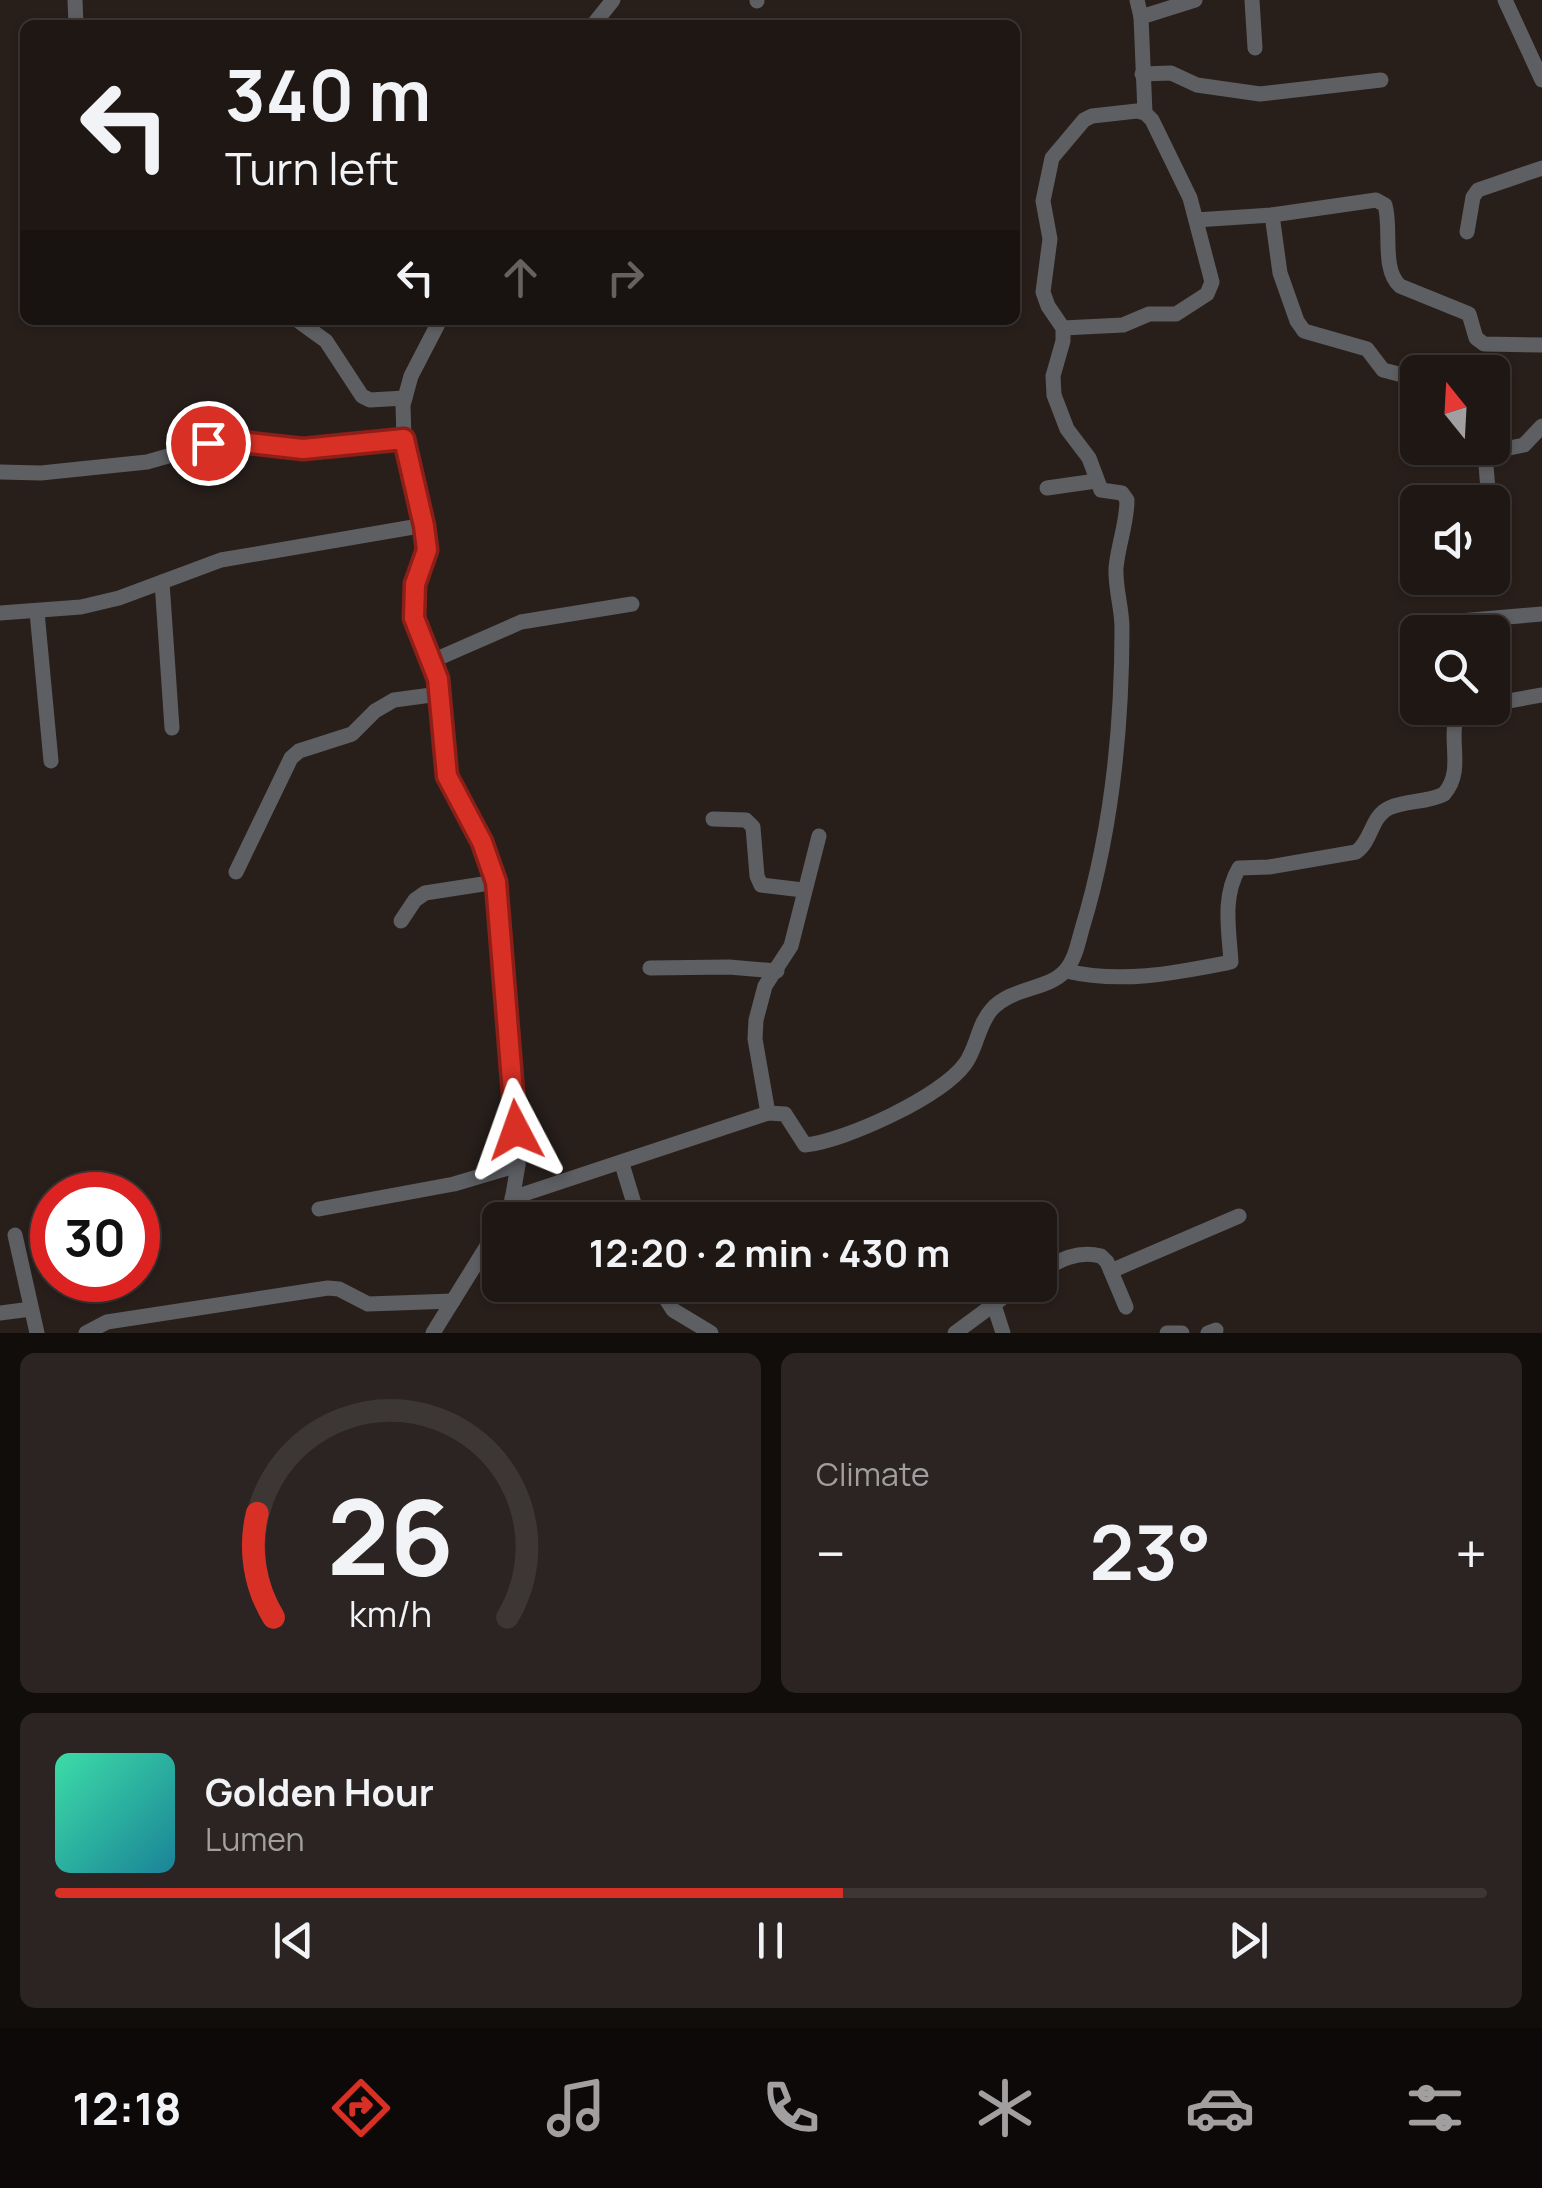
<!DOCTYPE html>
<html lang="en">
<head>
<meta charset="utf-8">
<style>
	body { margin:0; font-family:Manrope,sans-serif; background:#2b2422; color:#f1f3f6; height:100vh; display:flex; flex-direction:column; font-size:38px; white-space:nowrap }
	* { box-sizing:border-box; margin:0 }
	p { font-size:32px; color:#a19fa0 }
	.icon { flex:none; width:55px; height:55px; fill:none; stroke:currentColor; stroke-width:2; stroke-linecap:round; stroke-linejoin:round }
	.map { position:relative; height:1333px; overflow:hidden }
	.side { display:flex; flex-direction:column; gap:20px; padding:20px; background:#100d0b; flex:1 }
	.side>* { flex:none }
	.banner { position:absolute; left:20px; top:20px; width:1000px; height:305px; border-radius:15px; box-shadow:0 2px 8px #0004,0 0 0 2px #3c3634; background:#1e1714; color:#f1f3f6; overflow:hidden }
	.needle { width:65px; rotate:342deg }
	.tools { position:absolute; left:1400px; top:355px; display:grid; gap:20px }
	.tools a { display:grid; place-items:center; width:110px; height:110px; border-radius:15px; background:#1e1714; box-shadow:0 2px 8px #0004,0 0 0 2px #3c3634; font-size:50px }
	.speed { position:absolute; left:30px; top:1172px; display:flex; gap:20px; font-size:50px; font-weight:700; text-align:center }
	.speed>* { display:grid; place-content:center; width:130px; height:130px; border-radius:50%; background:#1e1714; box-shadow:0 2px 8px #0004,0 0 0 2px #3c3634; line-height:1 }
	.speed .limit { border:15px solid #d22; background:#fff; color:#111 }
	.pin { position:absolute; display:grid; place-items:center; width:85px; height:85px; color:#fff; margin:-42px; border:5px solid #fff; border-radius:50%; box-shadow:0 2px 10px #0007 }
	.me { position:absolute; width:110px; margin:-55px; rotate:356deg; stroke-linejoin:round; filter:drop-shadow(0 0 8px #0008) }
	.turn { display:flex; align-items:center; gap:35px; height:210px; padding:0 40px; font-size:45px }
	.turn .icon { width:130px; height:130px; stroke-width:2.5 }
	.turn b { display:block; font-size:70px; line-height:85px }
	.lanes { display:flex; align-items:center; height:95px; padding:0 40px; background:#0003; justify-content:center; gap:50px; direction:ltr }
	.lanes .off { opacity:.35 }
	.big { font-size:75px; font-weight:700; line-height:1.1 }
	.side .tile { flex:1; display:flex; flex-direction:column; justify-content:center; gap:15px; min-width:0; padding:0 35px; border-radius:15px; background:#2b2422 }
	.side .dial { align-items:center; gap:0 }
	.dial svg { height:260px; overflow:visible; fill:none; stroke:#3c3634; stroke-width:7; stroke-linecap:round; text-anchor:middle }
	.dial text { fill:#f1f3f6; stroke:none }
	.song { display:flex; align-items:center; gap:30px }
	.cover { width:120px; height:120px; border-radius:15px; background:linear-gradient(135deg,hsl(160 70% 55%),hsl(190 70% 35%)) }
	.played { height:10px; border-radius:5px; background:linear-gradient(90deg,#d93025 55%,#3c3634 55%) }
	.keys { display:flex; justify-content:space-around; direction:ltr }
	.heat { display:flex; justify-content:space-between; align-items:center; font-size:55px; direction:ltr }
	.side .tiles { flex:1; display:grid; gap:20px; grid-template-columns:1fr 1fr }
	.tile:last-child { grid-column:span 2 }
	.trip { position:absolute; left:482px; top:1202px; width:575px; height:100px; border-radius:15px; background:#1e1714; box-shadow:0 2px 8px #0004,0 0 0 2px #3c3634; font-weight:700; line-height:100px; text-align:center }
	.menu { display:flex; height:160px; justify-content:space-around; align-items:center; background:#0c0908; color:#a19fa0 }
	.menu .icon { width:70px; height:70px }
	.menu .selected { color:#d93025 }
	.menu b { font-size:45px; color:#f1f3f6 }
	.map>svg:first-child { display:block }
	.lines { fill:none; stroke-linecap:round; stroke-linejoin:round }
	.minor { stroke:#5d5f63; stroke-width:15 }
	.route-casing { stroke:#8d1f18; stroke-width:25 }
	.route { stroke:#d93025; stroke-width:18 }
</style>
</head>
<body>
<div class="map">
<svg width="1542" height="1333" viewBox="0 0 1542 1333">
	<rect width="100%" height="100%" fill="#281f1b"/>
	<g class="lines">
		<g class="minor">
			<path d="M75,0l1,25"/>
			<path d="M757,0v1"/>
			<path d="M1252,0l3,48"/>
			<path d="M1505,0l37,80"/>
			<path d="M1141,17l54,-17"/>
			<path d="M593,25l20,-25"/>
			<path d="M1142,74l29,-1 26,12 63,9 121,-14"/>
			<path d="M1272,215l8,58 17,48 7,10 63,18 16,21 35,9"/>
			<path d="M1196,220l76,-5 104,-15 9,5c7,24 -4,64 15,81l69,28 7,24 8,6 58,1"/>
			<path d="M1467,232l6,-35 5,-7 64,-22"/>
			<path d="M297,320l29,21 36,55 8,4 35,-2"/>
			<path d="M440,320l-29,56 -8,29 1,34 21,86 2,25 -15,53 6,30 19,46 10,96 34,67 15,40 22,283 -7,41 -8,14"/>
			<path d="M1063,328l60,-3 26,-11h27l31,-20 5,-12 -22,-84 -38,-78 -7,-7 -4,-96 -4,-17"/>
			<path d="M1456,448l19,7 49,-10 18,-19"/>
			<path d="M1485,453l4,49"/>
			<path d="M0,472l41,1 106,-11 74,-21 82,8 101,-10"/>
			<path d="M1047,488l49,-7"/>
			<path d="M162,582l10,146"/>
			<path d="M37,612l14,149"/>
			<path d="M0,613l81,-6 38,-9 102,-38 204,-35"/>
			<path d="M1460,621l82,-7"/>
			<path d="M432,661l89,-39 111,-18"/>
			<path d="M1492,704l50,-9"/>
			<path d="M713,819l33,1 7,7 4,49 4,9 42,5"/>
			<path d="M236,872l55,-114 8,-7 53,-17 23,-23 19,-11 45,-6"/>
			<path d="M401,921l14,-21 10,-7 71,-11"/>
			<path d="M650,968l79,-1 48,4"/>
			<path d="M1066,971c56,13 109,2 165,-9 -2,-32 -9,-65 8,-94l30,-1 87,-15c16,-11 15,-36 33,-44 17,-8 38,-5 55,-14 20,-23 5,-50 12,-77l17,-9"/>
			<path d="M768,1113l-13,-74 1,-19 9,-34 26,-40 28,-110"/>
			<path d="M622,1164l17,56"/>
			<path d="M512,1198l256,-85 17,1 20,31c40,-4 136,-48 160,-81 12,-16 13,-40 27,-55 20,-22 56,-19 73,-38 10,-11 13,-28 17,-42 29,-95 40,-201 40,-301 0,-20 -7,-40 -6,-60 2,-23 11,-45 11,-68l-5,-7 -21,-3 -12,-32 -22,-29 -13,-34 -1,-19 10,-35v-13l-15,-22 -5,-14 7,-53 -7,-38 9,-43 32,-38 8,-4 45,-5 8,2"/>
			<path d="M319,1209l135,-25 64,-19"/>
			<path d="M15,1235l22,98"/>
			<path d="M1111,1271l128,-55"/>
			<path d="M1040,1272c19,-12 38,-22 61,-16l6,6 19,45"/>
			<path d="M657,1285l16,25 38,23"/>
			<path d="M994,1305l9,28"/>
			<path d="M0,1313l31,-4"/>
			<path d="M86,1333l21,-11 221,-34 11,1 29,15 85,-3"/>
			<path d="M433,1333l67,-108"/>
			<path d="M955,1333l65,-48"/>
			<path d="M1167,1333h15"/>
			<path d="M1208,1333l8,-3"/>
		</g>
	</g>
	<g class="lines">
		<defs>
			<path id="route" d="M208,443l33,-1 62,7 101,-10 20,87 3,24 -12,34 -1,34 24,61 9,97 35,66 14,40 20,248"/>
		</defs>
		<use href="#route" class="route-casing"/>
		<use href="#route" class="route"/>
	</g>
</svg>
<div class="tools">
<a><svg class="needle" viewBox="-14 -14 28 28"><path d="M0-13l5 13h-10z" fill="#e53935"/><path d="M0 13l5-13h-10z" fill="#a19fa0"/></svg></a>
<a><svg class="icon" aria-label="sound" viewBox="0 0 24 24"><path d="M4 9h4l5-4v14l-5-4H4zM17 9q2 3 0 6"/></svg></a>
<a><svg class="icon" aria-label="search" viewBox="0 0 24 24"><circle cx="10" cy="10" r="6"/><path d="M15 15l6 6"/></svg></a>
</div>
<div class="speed"><div class="limit">30</div></div>
<div class="pin" style="left:208px;top:443px;background:#d93025"><svg class="icon" aria-label="arrive" viewBox="0 0 24 24"><path d="M6 21V4h12l-3 4 3 4H6"/></svg></div>
<svg class="me" style="left:516px;top:1130px" viewBox="-20 -20 40 40"><path d="M0-17L14 15 0 8-14 15z" fill="#d93025" stroke="#fff" stroke-width="4"/></svg>
<div class="trip">12:20 · 2 min · 430 m</div>
<div class="banner">
<div class="turn"><svg class="icon" aria-label="left" viewBox="0 0 24 24"><path d="M17 20v-9H6M10 6l-5 5 5 5"/></svg><div><b>340 m</b>Turn left</div></div>
<div class="lanes"><svg class="icon" aria-label="left" viewBox="0 0 24 24"><path d="M17 20v-9H6M10 6l-5 5 5 5"/></svg><svg class="icon off" aria-label="ahead" viewBox="0 0 24 24"><path d="M12 20V5M6 11l6-6 6 6"/></svg><svg class="icon off" aria-label="right" viewBox="0 0 24 24"><path d="M7 20v-9h11M14 6l5 5-5 5"/></svg></div>
</div>
</div>
<section class="side">
<div class="tiles">
<div class="tile dial"><svg viewBox="0 0 100 80">
<path d="M14 69A42 42 0 1 1 86 69"/>
<path d="M14 69A42 42 0 0 1 9 37" stroke="#d93025"/>
<text x="50" y="56" font-size="32" font-weight="700">26</text>
<text x="50" y="72" font-size="11">km/h</text>
</svg></div>
<div class="tile"><p>Climate</p>
<div class="heat"><a>−</a><b class="big">23°</b><a>+</a></div>
</div>
<div class="tile">
<div class="song"><i class="cover"></i><div><b>Golden Hour</b><p>Lumen</p></div></div>
<div class="played"></div>
<div class="keys"><svg class="icon" aria-label="previous" viewBox="0 0 24 24"><path d="M18 5L8 12l10 7zM5 5v14"/></svg><svg class="icon" aria-label="pause" viewBox="0 0 24 24"><path d="M8 5v14M16 5v14"/></svg><svg class="icon" aria-label="next" viewBox="0 0 24 24"><path d="M6 5l10 7-10 7zM19 5v14"/></svg></div>
</div>
</div>
</section>
<nav class="menu">
<b>12:18</b>
<svg class="icon selected" aria-label="directions" viewBox="0 0 24 24"><path d="M12 3l9 9-9 9-9-9zM9 14v-3h6M13 9l2 2-2 2"/></svg>
<svg class="icon" aria-label="music" viewBox="0 0 24 24"><path d="M9 18V5l10-2v13"/><circle cx="6" cy="18" r="3"/><circle cx="16" cy="16" r="3"/></svg>
<svg class="icon" aria-label="phone" viewBox="0 0 24 24"><path d="M5 4h4l2 5-3 2q2 4 5 5l2-3 5 2v4C11 20 4 13 5 4z"/></svg>
<svg class="icon" aria-label="climate" viewBox="0 0 24 24"><path d="M12 3v18M4 7l16 10M4 17L20 7"/></svg>
<svg class="icon" aria-label="car" viewBox="0 0 24 24"><path d="M5 17H2v-5l4-1 3-4h7l3 4 3 1v5h-3M9 17h6M6 11h13"/><circle cx="7" cy="17" r="2"/><circle cx="17" cy="17" r="2"/></svg>
<svg class="icon" aria-label="filters" viewBox="0 0 24 24"><path d="M4 7h16M4 17h16"/><circle cx="9" cy="7" r="2"/><circle cx="15" cy="17" r="2"/></svg>
</nav>
</body>
</html>
